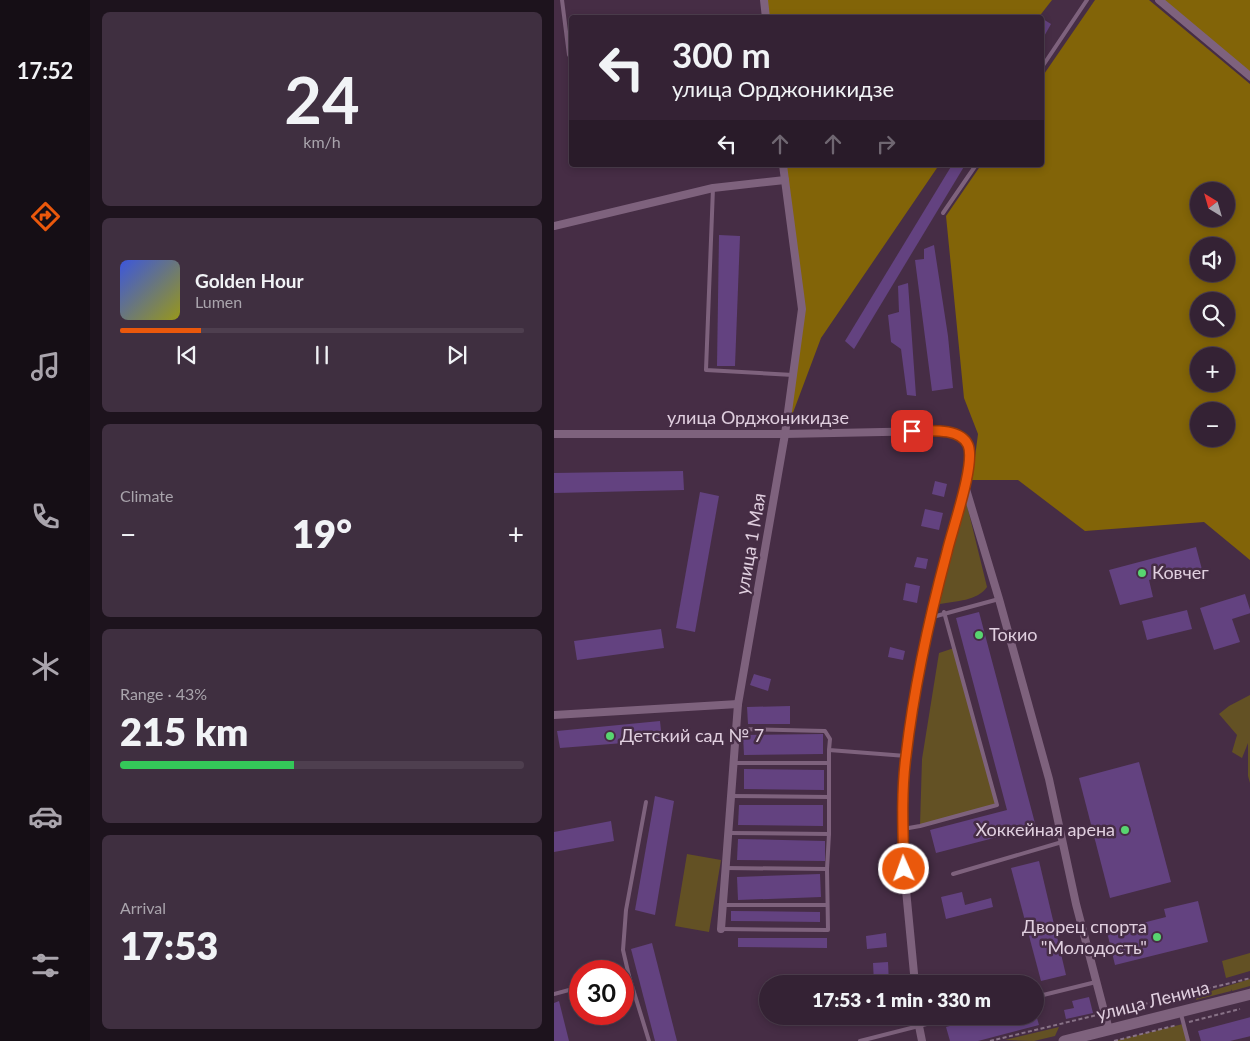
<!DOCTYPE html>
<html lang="en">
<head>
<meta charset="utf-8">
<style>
	body { margin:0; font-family:Lato,sans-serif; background:#3f2f40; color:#f1f3f6; height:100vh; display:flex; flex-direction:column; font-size:19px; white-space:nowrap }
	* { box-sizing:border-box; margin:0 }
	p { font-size:16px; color:#a9a4ac }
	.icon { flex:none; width:28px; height:28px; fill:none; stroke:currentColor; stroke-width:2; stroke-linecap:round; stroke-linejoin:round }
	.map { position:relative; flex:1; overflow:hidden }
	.details { display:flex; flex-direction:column; gap:12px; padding:12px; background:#1d131d; width:464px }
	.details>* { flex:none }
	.banner { position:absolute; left:15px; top:15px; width:475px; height:152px; border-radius:5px; box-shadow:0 2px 8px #0003,0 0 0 1px #4e3f4f; background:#342234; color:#f1f3f6; overflow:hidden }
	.needle { width:32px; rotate:323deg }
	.fabs { position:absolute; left:636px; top:182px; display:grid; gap:10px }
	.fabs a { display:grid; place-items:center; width:45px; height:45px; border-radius:50%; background:#342234; box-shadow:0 2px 8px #0003,0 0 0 1px #4e3f4f; font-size:25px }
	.speed { position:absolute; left:15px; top:960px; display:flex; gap:10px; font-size:25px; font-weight:700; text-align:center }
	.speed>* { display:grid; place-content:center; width:65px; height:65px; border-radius:50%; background:#342234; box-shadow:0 2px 8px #0003,0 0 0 1px #4e3f4f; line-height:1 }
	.speed .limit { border:8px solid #d22; background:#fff; color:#111 }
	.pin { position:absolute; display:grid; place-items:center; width:42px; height:42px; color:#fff; margin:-21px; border-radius:10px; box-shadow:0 2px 8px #0006 }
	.me { position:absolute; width:55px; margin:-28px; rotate:358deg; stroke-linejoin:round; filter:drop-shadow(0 0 4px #0008) }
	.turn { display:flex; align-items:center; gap:18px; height:105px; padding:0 20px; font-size:22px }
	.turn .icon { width:65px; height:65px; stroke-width:2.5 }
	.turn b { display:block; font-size:35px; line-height:42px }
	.lanes { display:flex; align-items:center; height:48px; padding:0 20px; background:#0003; justify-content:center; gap:25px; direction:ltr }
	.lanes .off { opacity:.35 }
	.big { font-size:38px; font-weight:800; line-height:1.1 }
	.details .tile { flex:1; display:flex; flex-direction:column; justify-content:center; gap:8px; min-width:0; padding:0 18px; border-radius:8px; background:#3f2f40 }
	.details .dial { align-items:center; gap:0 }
	.dial b { font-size:65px; line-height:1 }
	.song { display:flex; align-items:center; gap:15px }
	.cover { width:60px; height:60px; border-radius:8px; background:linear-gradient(135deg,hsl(230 70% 55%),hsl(60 70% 35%)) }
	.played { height:5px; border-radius:2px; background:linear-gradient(90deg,#ea580c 20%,#4e3f4f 20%) }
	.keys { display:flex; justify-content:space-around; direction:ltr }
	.heat { display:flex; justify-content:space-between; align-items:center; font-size:28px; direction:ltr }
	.charge { height:8px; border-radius:4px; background:linear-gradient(90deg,#34c759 43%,#4e3f4f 0) }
	.trip { position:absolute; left:205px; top:975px; width:285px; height:50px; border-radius:25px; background:#342234; box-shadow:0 2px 8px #0003,0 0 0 1px #4e3f4f; font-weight:800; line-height:50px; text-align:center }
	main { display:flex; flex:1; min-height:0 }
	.dock { display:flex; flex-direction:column; width:90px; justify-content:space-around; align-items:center; background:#150e15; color:#a9a4ac }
	.dock .icon { width:35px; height:35px }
	.dock .on { color:#ea580c }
	.dock b { font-size:22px; color:#f1f3f6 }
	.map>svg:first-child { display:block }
	.green { fill:#635124 }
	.forest { fill:#826408; fill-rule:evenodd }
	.building { fill:#634280 }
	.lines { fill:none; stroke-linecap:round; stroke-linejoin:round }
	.path { stroke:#887287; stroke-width:2; stroke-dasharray:4 2.5; stroke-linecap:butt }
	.service { stroke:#7e627d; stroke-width:4 }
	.minor { stroke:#7e627d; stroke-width:8 }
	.secondary { stroke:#7e627d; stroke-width:11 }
	.route-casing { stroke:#983908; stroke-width:12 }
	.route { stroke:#ea580c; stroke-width:9 }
	.poi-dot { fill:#58d570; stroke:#462d45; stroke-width:2 }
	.labels { text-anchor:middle; stroke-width:5; stroke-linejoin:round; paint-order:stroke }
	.street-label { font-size:18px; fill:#e0cfdf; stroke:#462d45 }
	.poi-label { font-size:18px; fill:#e0cfdf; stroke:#462d45; text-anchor:start }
</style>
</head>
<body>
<main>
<nav class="dock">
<b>17:52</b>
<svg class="icon on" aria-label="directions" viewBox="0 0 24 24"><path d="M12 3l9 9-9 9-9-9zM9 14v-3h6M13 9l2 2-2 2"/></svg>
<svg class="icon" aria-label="music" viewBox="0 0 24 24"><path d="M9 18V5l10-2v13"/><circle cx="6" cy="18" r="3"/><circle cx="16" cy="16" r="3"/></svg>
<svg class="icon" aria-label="phone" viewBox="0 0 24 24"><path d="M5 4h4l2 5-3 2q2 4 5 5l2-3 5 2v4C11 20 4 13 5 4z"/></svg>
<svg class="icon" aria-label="climate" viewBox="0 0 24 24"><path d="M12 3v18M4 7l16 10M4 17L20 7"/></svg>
<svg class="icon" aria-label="car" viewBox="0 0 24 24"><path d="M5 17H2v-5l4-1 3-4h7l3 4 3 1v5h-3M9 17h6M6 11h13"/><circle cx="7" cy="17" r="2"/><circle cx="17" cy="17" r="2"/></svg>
<svg class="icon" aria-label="filters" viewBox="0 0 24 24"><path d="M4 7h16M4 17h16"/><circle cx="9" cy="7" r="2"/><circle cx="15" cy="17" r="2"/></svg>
</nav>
<section class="details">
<div class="tile dial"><b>24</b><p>km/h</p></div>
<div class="tile">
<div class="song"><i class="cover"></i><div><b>Golden Hour</b><p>Lumen</p></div></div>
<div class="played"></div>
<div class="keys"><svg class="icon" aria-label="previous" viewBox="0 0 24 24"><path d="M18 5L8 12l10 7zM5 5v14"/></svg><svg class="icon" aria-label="pause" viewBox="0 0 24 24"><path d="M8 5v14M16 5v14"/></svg><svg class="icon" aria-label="next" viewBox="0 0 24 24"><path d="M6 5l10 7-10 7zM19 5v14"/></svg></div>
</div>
<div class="tile"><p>Climate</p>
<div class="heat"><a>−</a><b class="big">19°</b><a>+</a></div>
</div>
<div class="tile"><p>Range · 43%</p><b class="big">215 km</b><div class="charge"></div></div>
<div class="tile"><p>Arrival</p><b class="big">17:53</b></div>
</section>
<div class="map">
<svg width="697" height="1041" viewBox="0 0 697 1041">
	<rect width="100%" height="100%" fill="#462d45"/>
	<g class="green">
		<path d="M411,497l22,90c-10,14 -31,14 -47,17l-1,-4 8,-38z"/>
		<path d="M400,648l43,157 -77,21 2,-67 17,-106z"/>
		<path d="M696,695v88l-2,-7v-33l-6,15 -10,-6 5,-17 -18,-21 10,-8z"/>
		<path d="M133,854l34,6 -12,72 -34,-6z"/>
		<path d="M696,953v18l-24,7 -4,-17z"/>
		<path d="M696,979v7l-18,5 -1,-2v2l-35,9 -1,-4z"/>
		<path d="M629,1024l5,17h-74z"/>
		<path d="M505,1027l-4,9 -21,5 -29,-1z"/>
	</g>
	<g class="forest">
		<path d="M210,0h288l-14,18 -272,-1z"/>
		<path d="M541,0h54l101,84v476l-46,-38 -119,9 -67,-51h-46l6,-46 -14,-36 -18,-182 35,-51h61v-88zM645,191h27v28h-27zM645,246h27v28h-27zM645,301h27v28h-27zM645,356h27v28h-27zM645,411h27v28h-27z"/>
		<path d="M605,0h91v77z"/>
		<path d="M229,165h156l-118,173 -36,96 17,-125z"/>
	</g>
	<g class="building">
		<path d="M489,19l8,5 -9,16v-18z"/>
		<path d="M398,165h13l-111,184 -9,-8z"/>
		<path d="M165,235l21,1 -5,130h-18z"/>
		<path d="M380,245l14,91 5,52 -21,3 -17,-131 9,-1v-10z"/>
		<path d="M354,283l8,113 -9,-1 -6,-46 -10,-7 -3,-27 11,-3 -1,-26z"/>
		<path d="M129,471l1,19 -130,3v-20z"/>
		<path d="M381,481l12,3 -3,13 -12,-3z"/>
		<path d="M146,492l19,4 -24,136 -19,-4z"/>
		<path d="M371,509l18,4 -4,17 -18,-4z"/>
		<path d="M642,547l8,30 -9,3 -3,-11 -43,11 4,17 -33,8 -11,-35z"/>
		<path d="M363,557l11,2 -2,10 -12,-2z"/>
		<path d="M352,583l14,3 -3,17 -14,-3z"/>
		<path d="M691,594l6,19 -19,6 8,23 -26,8 -14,-42z"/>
		<path d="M633,610l5,19 -45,11 -5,-19z"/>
		<path d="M425,612l57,215 -100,26 -6,-23 77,-20 -51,-192z"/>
		<path d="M107,629l3,19 -87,12 -3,-19z"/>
		<path d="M336,647l15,4 -2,9 -15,-3z"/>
		<path d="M200,674l17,5 -3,12 -18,-6z"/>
		<path d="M236,706v18h-42l-1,-17z"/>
		<path d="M106,721l2,19 -102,8 -3,-17z"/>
		<path d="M269,734v20l-79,1 -1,-20z"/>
		<path d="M585,762l32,120 -61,16 -31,-120z"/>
		<path d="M190,769l80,1v20l-80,-1z"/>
		<path d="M101,796l19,5 -19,114 -20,-5z"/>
		<path d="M185,805h84v21l-85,-1z"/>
		<path d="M57,821l3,20 -60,11v-20z"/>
		<path d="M184,839l87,2v20l-88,-1z"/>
		<path d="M485,861l27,114 -25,6 -30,-113z"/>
		<path d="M266,874l1,23 -83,3 -1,-23z"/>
		<path d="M408,892l3,13 26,-7 2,9 -47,12 -5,-22z"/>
		<path d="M644,901l10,41 -93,23 -8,-33 59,-15 -2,-8z"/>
		<path d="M177,911l89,1v10l-89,-1z"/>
		<path d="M332,933l1,14 -20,2 -1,-13z"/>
		<path d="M184,938h89v10l-89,-1z"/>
		<path d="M98,943l25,98h-22l-24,-92z"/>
		<path d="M334,962l1,22h-15l-1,-21z"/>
		<path d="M535,997l4,16 -27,6 -2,-9 10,-2 -2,-7z"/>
		<path d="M5,1001l10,40h-15v-38z"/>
		<path d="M481,1011l4,14 -61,16h-28l-4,-14 41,-11h48z"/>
		<path d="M697,1017v19l-21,5h-29l-3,-10z"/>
	</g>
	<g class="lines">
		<g class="path">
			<path d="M558,1012l139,-34"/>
			<path d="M635,1022l51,-13"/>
			<path d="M436,1041l107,-26"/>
			<path d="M560,1041l63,-16"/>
		</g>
		<g class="service">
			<path d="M8,0l7,55h3"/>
			<path d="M488,67l45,-67"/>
			<path d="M159,188l-7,182 87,5"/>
			<path d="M389,213l33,-48"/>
			<path d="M375,618l70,-19"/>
			<path d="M183,729l88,2 5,8 -1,11 77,6"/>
			<path d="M180,763h95"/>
			<path d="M177,796l98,1"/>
			<path d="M349,829l17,-3 77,-21 -53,-193"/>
			<path d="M175,833l100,1"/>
			<path d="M172,868l101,1"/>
			<path d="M399,874l109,-32"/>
			<path d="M169,905h104"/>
			<path d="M167,929l107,1 -1,-61 2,-35v-84"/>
			<path d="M75,976l-6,-26 3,-40 20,-108"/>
			<path d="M69,977l6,-1 20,65"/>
			<path d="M0,994l26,-7"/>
			<path d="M481,997l61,-15"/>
			<path d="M627,1014l7,27"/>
			<path d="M306,1041l98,-25"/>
		</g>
		<g class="minor">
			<path d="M210,0l2,18"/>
			<path d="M605,0l92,77"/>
			<path d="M0,226l159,-38 72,-8"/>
			<path d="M0,434h231l146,-3 22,2 8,3 7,9 2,13 -5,28 -36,132 -23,138 -3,73 1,40 11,115"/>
			<path d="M411,486l34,113 50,180 27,125 33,126"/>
			<path d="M0,715l184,-11"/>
			<path d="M167,929l17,-225 47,-270 17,-125 -19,-144"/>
			<path d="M363,1016l5,25"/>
		</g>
		<path class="secondary" d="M510,1041l187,-47"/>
	</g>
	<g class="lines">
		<defs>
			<path id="route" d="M350,869c-1,-37 -3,-76 2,-113 8,-69 23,-137 41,-204 5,-22 29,-89 21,-107 -8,-18 -40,-14 -56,-14"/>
		</defs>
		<use href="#route" class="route-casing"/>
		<use href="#route" class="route"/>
	</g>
	<g class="poi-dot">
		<circle cx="588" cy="573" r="5"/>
		<circle cx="425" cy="635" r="5"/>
		<circle cx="56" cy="736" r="5"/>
		<circle cx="571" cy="830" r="5"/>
		<circle cx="603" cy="937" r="5"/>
	</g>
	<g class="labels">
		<g class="street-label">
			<text x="204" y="424">улица Орджоникидзе</text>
			<text transform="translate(197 544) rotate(-80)" y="6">улица 1 Мая</text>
			<text transform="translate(599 1001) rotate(-14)" y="6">улица Ленина</text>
		</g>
		<g class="poi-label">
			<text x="598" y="579">Ковчег</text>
			<text x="435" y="641">Токио</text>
			<text x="66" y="742">Детский сад № 7</text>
			<text x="561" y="836" text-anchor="end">Хоккейная арена</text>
			<text x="593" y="933" text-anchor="end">Дворец спорта<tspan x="593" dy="21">"Молодость"</tspan></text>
		</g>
	</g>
</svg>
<div class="fabs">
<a><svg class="needle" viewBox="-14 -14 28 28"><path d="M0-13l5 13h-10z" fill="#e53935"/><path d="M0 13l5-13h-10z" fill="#a9a4ac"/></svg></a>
<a><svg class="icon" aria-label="sound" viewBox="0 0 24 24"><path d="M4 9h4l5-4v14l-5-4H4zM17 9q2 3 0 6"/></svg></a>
<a><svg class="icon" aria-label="search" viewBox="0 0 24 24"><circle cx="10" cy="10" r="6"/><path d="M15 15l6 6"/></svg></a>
<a>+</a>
<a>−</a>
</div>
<div class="speed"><div class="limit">30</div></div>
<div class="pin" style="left:358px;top:431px;background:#d93025"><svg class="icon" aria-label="arrive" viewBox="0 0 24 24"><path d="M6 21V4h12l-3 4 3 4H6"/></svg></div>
<svg class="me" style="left:350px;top:869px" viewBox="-20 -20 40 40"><circle r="17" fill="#ea580c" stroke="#fff" stroke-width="3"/><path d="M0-11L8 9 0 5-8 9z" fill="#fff"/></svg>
<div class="trip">17:53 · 1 min · 330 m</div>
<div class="banner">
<div class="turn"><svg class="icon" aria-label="left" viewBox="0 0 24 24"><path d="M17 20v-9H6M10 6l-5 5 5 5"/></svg><div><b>300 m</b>улица Орджоникидзе</div></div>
<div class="lanes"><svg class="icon" aria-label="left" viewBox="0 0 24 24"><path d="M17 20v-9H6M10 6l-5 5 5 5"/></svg><svg class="icon off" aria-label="ahead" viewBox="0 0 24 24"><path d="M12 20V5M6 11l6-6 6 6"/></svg><svg class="icon off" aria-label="ahead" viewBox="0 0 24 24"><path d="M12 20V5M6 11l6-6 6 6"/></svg><svg class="icon off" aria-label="right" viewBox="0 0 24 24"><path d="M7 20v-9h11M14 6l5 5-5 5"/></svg></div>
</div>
</div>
</main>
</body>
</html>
